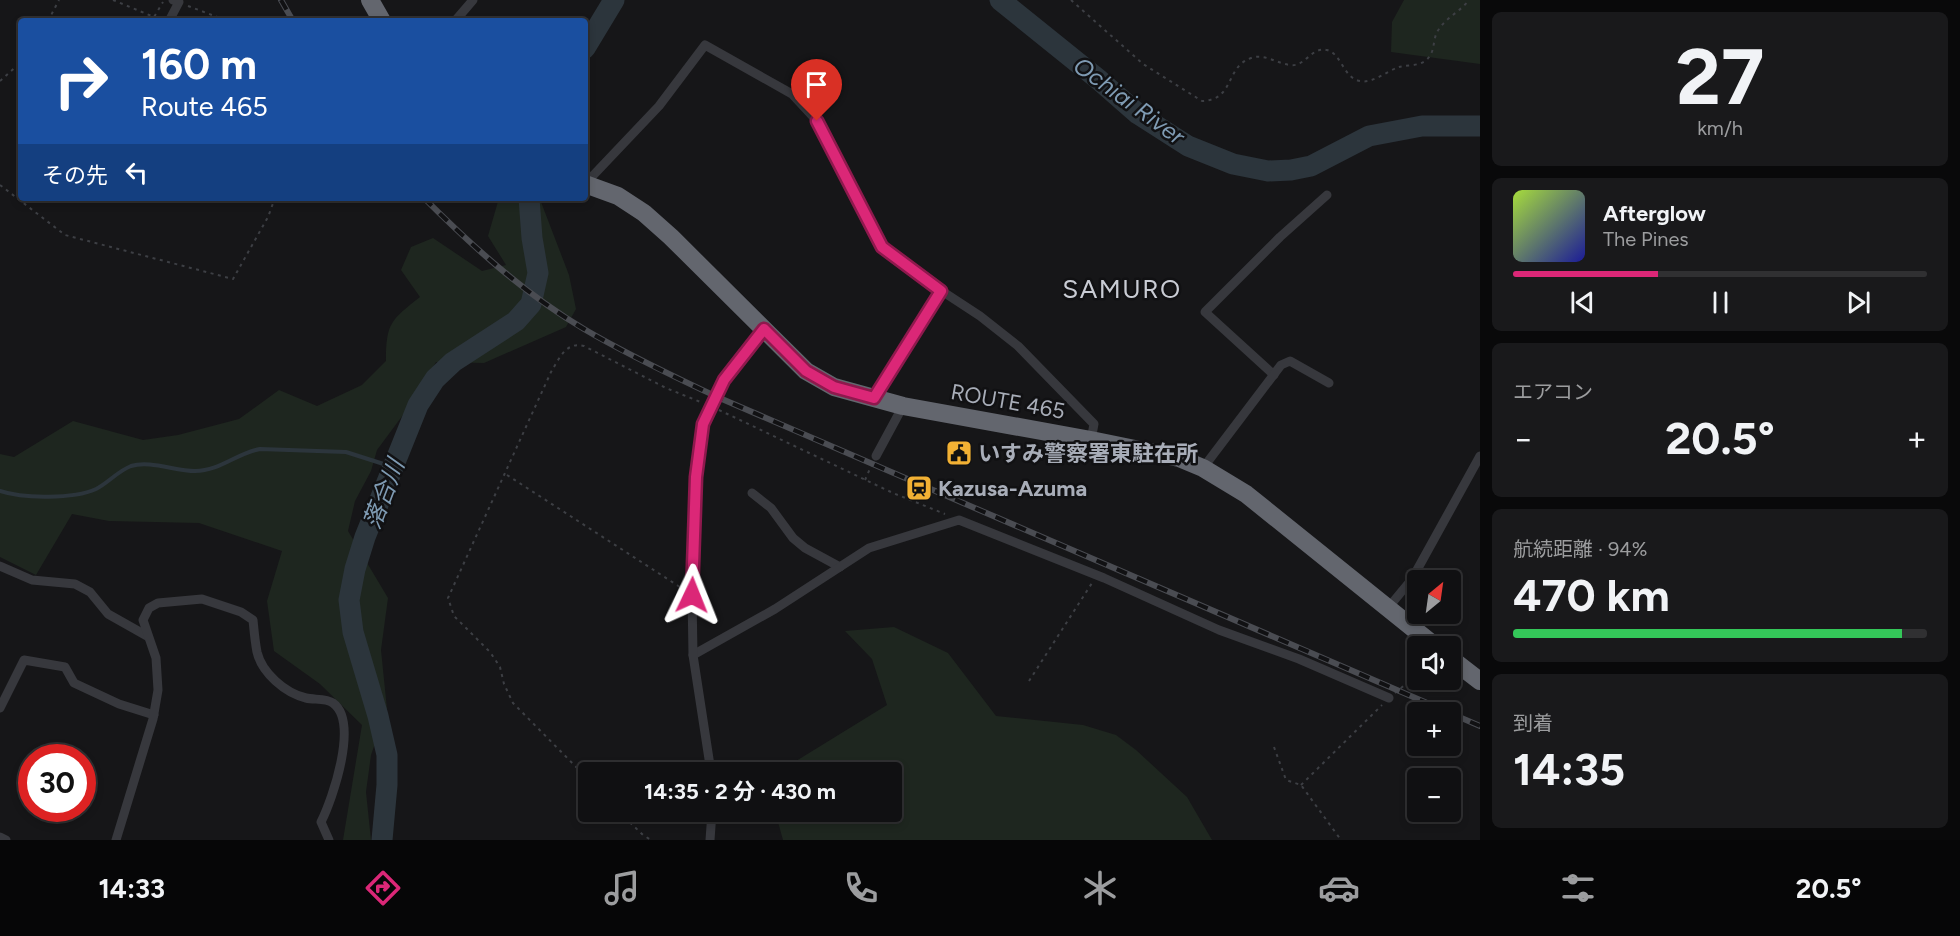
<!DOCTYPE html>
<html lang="ja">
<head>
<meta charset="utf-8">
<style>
	body { margin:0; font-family:Figtree,"Noto Sans JP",sans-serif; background:#19191b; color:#f1f3f6; height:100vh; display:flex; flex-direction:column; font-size:22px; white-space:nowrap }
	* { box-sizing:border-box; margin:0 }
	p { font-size:20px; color:#9c9d9f }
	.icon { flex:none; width:33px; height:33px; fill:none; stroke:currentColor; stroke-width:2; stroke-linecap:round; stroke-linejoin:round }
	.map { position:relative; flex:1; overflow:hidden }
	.drawer { display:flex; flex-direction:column; gap:12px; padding:12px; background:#09090a; width:480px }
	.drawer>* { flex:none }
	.banner { position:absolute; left:18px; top:18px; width:570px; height:183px; border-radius:6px; box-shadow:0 3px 9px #0003,0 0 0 2px #303032; background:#1a4fa0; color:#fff; overflow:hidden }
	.needle { width:39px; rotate:29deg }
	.tools { position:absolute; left:1407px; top:570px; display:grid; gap:12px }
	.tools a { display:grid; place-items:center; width:54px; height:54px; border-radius:6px; background:#101012; box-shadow:0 3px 9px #0003,0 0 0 2px #303032; font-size:30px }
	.speed { position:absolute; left:18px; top:744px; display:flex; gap:12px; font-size:30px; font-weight:700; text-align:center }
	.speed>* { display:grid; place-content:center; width:78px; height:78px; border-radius:50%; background:#101012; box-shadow:0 3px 9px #0003,0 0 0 2px #303032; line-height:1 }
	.speed .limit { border:9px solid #d22; background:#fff; color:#111 }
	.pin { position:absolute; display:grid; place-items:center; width:51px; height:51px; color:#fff; margin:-62px -26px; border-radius:50% 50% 50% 0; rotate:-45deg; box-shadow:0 0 6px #0007 }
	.pin .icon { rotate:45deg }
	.me { position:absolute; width:66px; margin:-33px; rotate:2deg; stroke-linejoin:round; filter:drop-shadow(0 0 4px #0008) }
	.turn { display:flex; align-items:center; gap:21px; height:126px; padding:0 24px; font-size:27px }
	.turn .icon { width:78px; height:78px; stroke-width:2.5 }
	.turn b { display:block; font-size:42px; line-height:51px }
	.then { display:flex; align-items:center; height:57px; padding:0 24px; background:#0003; gap:12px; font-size:22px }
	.big { font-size:45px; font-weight:700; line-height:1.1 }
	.drawer .card { flex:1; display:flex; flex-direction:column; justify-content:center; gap:9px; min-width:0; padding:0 21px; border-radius:9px; background:#19191b }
	.drawer .dial { align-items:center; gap:0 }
	.dial b { font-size:78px; line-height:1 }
	.song { display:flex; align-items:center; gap:18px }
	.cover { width:72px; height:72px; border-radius:9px; background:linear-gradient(135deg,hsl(80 70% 55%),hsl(240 70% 35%)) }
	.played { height:6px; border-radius:3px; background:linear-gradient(90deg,#db2777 35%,#303032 35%) }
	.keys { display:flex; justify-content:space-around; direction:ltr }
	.heat { display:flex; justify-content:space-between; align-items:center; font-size:33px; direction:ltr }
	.charge { height:9px; border-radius:4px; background:linear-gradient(90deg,#34c759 94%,#303032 0) }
	.trip { position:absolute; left:578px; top:762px; width:324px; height:60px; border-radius:6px; background:#101012; box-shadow:0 3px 9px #0003,0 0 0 2px #303032; font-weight:700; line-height:60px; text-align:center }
	.tab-bar { display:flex; height:96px; justify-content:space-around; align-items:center; background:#060607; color:#9c9d9f }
	.tab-bar .icon { width:42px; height:42px }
	.tab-bar .current { color:#db2777 }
	.tab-bar b { font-size:27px; color:#f1f3f6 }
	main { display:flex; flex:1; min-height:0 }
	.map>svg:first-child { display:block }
	.green { fill:#1e261f }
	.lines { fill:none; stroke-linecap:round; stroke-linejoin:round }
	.stream { stroke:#2c353c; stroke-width:4 }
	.river { stroke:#2c353c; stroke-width:21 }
	.path { stroke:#3d3f44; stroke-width:2; stroke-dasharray:3 4.5; stroke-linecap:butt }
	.street { stroke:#37383d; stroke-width:9 }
	.highway { stroke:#63666e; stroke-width:18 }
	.rail-casing { stroke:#4a4c52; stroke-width:6 }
	.rail { stroke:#111113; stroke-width:4; stroke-dasharray:11; stroke-linecap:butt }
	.route-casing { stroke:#8e194d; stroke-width:15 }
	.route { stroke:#db2777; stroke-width:10 }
	.labels { text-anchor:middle; stroke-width:5; stroke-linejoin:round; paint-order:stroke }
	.street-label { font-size:22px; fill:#a8adb8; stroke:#111113 }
	.poi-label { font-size:22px; font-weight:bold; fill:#a8adb8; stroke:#111113; text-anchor:start }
	.water-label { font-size:24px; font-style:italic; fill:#7f9bb3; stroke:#111113 }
	.quarter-label { font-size:26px; letter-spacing:1.5px; fill:#c9ccd4; stroke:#111113 }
</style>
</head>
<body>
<main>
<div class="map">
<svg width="1480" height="840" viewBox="0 0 1480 840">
	<rect width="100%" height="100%" fill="#161618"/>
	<g class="green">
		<path d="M1404,0h76v64l-89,-12 1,-30z"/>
		<path d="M499,198h39l3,4 28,73 7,34 -10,18 -82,36 -48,-1 -19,34 -40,54 -6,21 -16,30 -7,30 40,67 -7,52 6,59 -16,46 -5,37 5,48h-28l19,-115 -42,-41 -46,-33 -7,-50 15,-50 -83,-28 -90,-2 -37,-7 -36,61 -36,-18v-103l14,3 59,-36 70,19 35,-5 61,-16 40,-29 38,16 45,-21 24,-24c0,-38 5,-41 34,-64l-19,-27 10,-23 22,-9 49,33 24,-6 -18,-29z"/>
		<path d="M894,627l54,26 48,63 87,9 33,10 20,15 51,47 25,43h-429l-5,-18 2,-10h111v-40h-104l1,-6 99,-61 -15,-46 -27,-28z"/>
	</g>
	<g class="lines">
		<path class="stream" d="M0,491c23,8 74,8 96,-2 12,-6 22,-18 35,-23 19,-6 44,5 64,5 25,0 42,-18 65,-22l86,3 47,15"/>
		<g class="river">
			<path d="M1000,0l98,79 40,35 50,32 45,18 35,7 23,-1 20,-4 58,-30 53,-10h58"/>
			<path d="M585,48l29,-48"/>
			<path d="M382,840l5,-55v-30l-9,-39 -25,-84 -4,-32 6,-31 10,-32 53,-132 17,-26 18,-17 63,-41 15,-17 7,-31 -6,-35 -3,-40"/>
		</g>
		<g class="path">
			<path d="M113,0l41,17 9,-15"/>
			<path d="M1071,0l72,64 59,37c33,-1 23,-34 49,-43 14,-5 26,6 40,7 14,2 21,-19 36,-15 15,4 16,28 33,31 12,3 27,-10 39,-14 8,-2 19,-1 26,-6 12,-9 6,-21 14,-32 8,-12 22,-18 30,-29"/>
			<path d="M188,6l40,15"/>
			<path d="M48,21l11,-21"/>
			<path d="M0,81l21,-19"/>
			<path d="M0,185l65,50 168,44 35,-62 7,-19"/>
			<path d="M719,410l174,83 52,21"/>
			<path d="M507,475l176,114"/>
			<path d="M865,480l7,-16"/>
			<path d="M1029,681l63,-98"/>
			<path d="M1395,693l23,-19"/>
			<path d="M1274,747l12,33 15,5 40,55"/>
			<path d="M588,779l-75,-76 -9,-19 -4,-17 -10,-15 -36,-36 -6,-18 103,-226c8,-13 15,-31 33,-26l82,42 37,15"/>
			<path d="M1301,785l81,-80"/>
			<path d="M619,812l24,23 8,5"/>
		</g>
		<g class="street">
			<path d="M169,21l10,-19 -6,-2"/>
			<path d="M455,21l18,-21"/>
			<path d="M585,184l74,-78 46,-61 87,49 25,27 65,126 40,31 58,38 38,30 76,78 -3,16"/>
			<path d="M1274,375l-69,-63 75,-75 47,-42"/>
			<path d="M874,398l67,-107"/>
			<path d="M876,456l27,-50"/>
			<path d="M1203,468l78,-103 9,-4 39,22"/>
			<path d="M752,493l19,15 22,30 12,10 35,19"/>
			<path d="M0,566l32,14 43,4 15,8 18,22 39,22"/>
			<path d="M1388,608l24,-29 68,-123"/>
			<path d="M693,655l82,-46 94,-61 90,-28 145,58 115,52 80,29 90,39"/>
			<path d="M0,708l24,-48 41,7 9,16 45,21 35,11"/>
			<path d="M711,772l-18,-117 -1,-60 4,-118 7,-52 12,-29 9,-16 40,-51"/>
			<path d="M0,837l6,3"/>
			<path d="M116,840l37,-121 5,-29 -2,-32 -13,-38 6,-12 9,-5 44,-4 39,13 12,8c1,10 2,22 4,32 5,21 28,41 49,46 8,2 20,0 27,5 26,19 0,95 -12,119l8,18"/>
			<path d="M710,840l2,-28"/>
		</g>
		<g class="highway">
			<path d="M370,0l12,21"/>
			<path d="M585,184l33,12 26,17 27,24 135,134 28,16 69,19 188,34 88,18 24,10 43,26 189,152"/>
			<path d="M1450,658l30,23"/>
		</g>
		<defs>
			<g id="rail">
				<path d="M281,0l12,21"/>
				<path d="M424,198c48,48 101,96 160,131 42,25 87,46 131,67l733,316"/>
				<path d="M1450,713l30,13"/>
			</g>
		</defs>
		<use href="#rail" class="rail-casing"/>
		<use href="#rail" class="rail"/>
	</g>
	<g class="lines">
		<defs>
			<path id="route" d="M692,595l4,-118 7,-53 21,-44 40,-51 42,42 28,16 40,11 67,-107 -59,-44 -65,-126"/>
		</defs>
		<use href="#route" class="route-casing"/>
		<use href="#route" class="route"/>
	</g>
	<defs>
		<symbol id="civic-square" viewBox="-11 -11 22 22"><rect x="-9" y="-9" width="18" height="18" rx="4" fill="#f2b134" stroke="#111113"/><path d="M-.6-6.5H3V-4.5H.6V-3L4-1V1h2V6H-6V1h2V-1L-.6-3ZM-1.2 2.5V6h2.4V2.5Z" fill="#111"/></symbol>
		<symbol id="station-square" viewBox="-11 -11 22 22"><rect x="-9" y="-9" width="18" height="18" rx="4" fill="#f2b134" stroke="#111113"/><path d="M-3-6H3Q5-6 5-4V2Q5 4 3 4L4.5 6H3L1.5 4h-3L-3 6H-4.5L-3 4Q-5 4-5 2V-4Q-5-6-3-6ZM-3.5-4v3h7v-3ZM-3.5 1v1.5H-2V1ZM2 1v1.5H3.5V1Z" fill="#111"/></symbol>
	</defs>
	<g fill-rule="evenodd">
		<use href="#civic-square" x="944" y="438" width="30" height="30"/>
		<use href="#station-square" x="904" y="473" width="30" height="30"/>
	</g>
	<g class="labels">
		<g class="street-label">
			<text transform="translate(1008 401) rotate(10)" y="8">ROUTE 465</text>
		</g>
		<g class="poi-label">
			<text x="978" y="461">いすみ警察署東駐在所</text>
			<text x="938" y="496">Kazusa-Azuma</text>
		</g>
		<g class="water-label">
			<text transform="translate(1129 101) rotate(36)" y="8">Ochiai River</text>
			<text transform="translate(384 494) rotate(-69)" y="8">落合川</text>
		</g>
		<g class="quarter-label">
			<text x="1122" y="298">SAMURO</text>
		</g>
	</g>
</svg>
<div class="tools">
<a><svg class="needle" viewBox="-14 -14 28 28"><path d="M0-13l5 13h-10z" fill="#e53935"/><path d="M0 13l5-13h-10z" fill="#9c9d9f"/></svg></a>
<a><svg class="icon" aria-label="sound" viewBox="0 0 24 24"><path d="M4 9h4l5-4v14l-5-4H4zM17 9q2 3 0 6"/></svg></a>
<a>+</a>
<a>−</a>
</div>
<div class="speed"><div class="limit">30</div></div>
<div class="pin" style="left:817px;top:121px;background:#d93025"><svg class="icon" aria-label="arrive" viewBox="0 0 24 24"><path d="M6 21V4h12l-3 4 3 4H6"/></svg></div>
<svg class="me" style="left:692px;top:595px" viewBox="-20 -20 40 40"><path d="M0-17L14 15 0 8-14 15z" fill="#db2777" stroke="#fff" stroke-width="4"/></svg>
<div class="trip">14:35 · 2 分 · 430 m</div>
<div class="banner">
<div class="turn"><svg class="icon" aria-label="right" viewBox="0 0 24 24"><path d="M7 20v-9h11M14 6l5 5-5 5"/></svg><div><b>160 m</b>Route 465</div></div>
<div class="then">その先<svg class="icon" aria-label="left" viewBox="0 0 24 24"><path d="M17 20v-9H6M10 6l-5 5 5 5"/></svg></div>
</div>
</div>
<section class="drawer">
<div class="card dial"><b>27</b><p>km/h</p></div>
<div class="card">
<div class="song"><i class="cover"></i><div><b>Afterglow</b><p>The Pines</p></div></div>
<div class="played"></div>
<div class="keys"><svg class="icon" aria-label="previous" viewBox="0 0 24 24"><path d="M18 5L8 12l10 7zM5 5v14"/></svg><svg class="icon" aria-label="pause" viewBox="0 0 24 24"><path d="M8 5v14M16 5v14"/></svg><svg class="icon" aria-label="next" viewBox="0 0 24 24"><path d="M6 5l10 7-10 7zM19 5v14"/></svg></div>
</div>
<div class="card"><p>エアコン</p>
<div class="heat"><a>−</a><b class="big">20.5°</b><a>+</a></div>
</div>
<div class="card"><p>航続距離 · 94%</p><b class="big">470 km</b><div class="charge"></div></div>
<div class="card"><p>到着</p><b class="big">14:35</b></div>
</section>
</main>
<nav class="tab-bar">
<b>14:33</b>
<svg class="icon current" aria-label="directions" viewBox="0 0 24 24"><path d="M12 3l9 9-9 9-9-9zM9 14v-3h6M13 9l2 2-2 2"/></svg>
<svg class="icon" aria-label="music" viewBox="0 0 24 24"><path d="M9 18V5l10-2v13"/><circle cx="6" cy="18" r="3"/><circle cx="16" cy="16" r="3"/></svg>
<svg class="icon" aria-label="phone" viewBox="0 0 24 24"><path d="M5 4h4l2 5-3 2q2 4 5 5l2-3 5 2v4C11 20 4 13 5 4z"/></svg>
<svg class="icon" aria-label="climate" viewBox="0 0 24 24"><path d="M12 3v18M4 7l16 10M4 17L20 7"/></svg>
<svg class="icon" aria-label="car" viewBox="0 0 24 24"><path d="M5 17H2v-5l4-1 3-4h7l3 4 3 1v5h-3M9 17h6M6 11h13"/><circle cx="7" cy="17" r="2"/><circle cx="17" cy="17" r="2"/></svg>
<svg class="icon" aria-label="filters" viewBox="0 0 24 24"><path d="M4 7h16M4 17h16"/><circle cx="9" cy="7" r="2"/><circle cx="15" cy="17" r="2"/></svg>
<b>20.5°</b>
</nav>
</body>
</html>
